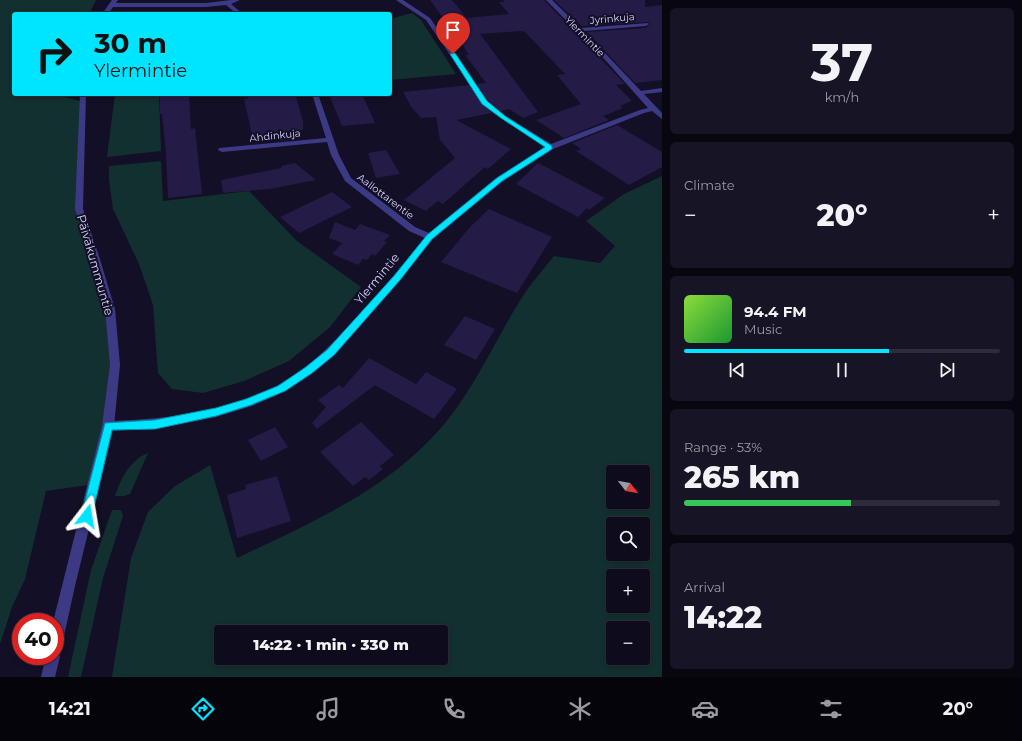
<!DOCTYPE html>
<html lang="en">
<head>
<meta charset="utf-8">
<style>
	body { margin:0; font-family:Montserrat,sans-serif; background:#171425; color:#f1f3f6; height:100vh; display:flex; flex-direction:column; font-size:15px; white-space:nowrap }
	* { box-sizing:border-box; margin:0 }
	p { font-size:13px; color:#9b9ba3 }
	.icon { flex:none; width:22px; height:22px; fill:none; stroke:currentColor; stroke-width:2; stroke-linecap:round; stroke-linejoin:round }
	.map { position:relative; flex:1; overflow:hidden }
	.sheet { display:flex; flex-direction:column; gap:8px; padding:8px; background:#08060f; width:360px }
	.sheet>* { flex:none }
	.banner { position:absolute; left:12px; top:12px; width:380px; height:84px; border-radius:4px; box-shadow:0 2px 6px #0003,0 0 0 1px #2e2b3b; background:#00e5ff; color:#111; overflow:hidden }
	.needle { width:26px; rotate:121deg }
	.buttons { position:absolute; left:606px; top:465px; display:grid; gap:8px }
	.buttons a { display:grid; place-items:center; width:44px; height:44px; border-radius:4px; background:#0e0b1c; box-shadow:0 2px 6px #0003,0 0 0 1px #2e2b3b; font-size:20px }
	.speed { position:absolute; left:12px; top:613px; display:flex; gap:8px; font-size:20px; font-weight:700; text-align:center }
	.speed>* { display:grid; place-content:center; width:52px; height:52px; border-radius:50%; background:#0e0b1c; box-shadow:0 2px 6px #0003,0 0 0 1px #2e2b3b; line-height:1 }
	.speed .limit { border:6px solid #d22; background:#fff; color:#111 }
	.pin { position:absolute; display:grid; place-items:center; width:34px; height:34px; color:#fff; margin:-41px -17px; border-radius:50% 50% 50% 0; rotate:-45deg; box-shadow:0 0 4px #0007 }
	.pin .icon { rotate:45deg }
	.me { position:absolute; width:44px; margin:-22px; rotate:14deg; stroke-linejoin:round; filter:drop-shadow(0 0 3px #0008) }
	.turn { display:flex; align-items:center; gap:14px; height:84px; padding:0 16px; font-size:18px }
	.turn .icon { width:52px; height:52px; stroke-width:2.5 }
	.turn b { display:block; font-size:28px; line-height:34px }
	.big { font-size:30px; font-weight:800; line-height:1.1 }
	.sheet .tile { flex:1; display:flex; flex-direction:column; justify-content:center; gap:6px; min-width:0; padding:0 14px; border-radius:6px; background:#171425 }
	.sheet .dial { align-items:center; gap:0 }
	.dial b { font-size:52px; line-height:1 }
	.song { display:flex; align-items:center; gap:12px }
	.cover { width:48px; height:48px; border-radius:6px; background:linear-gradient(135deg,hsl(90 70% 55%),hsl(130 70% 35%)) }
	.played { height:4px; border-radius:2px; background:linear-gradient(90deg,#00e5ff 65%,#2e2b3b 65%) }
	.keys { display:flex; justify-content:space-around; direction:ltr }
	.heat { display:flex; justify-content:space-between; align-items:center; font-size:22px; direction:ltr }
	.charge { height:6px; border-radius:3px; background:linear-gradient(90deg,#34c759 53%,#2e2b3b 0) }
	.trip { position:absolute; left:214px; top:625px; width:234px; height:40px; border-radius:4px; background:#0e0b1c; box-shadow:0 2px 6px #0003,0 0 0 1px #2e2b3b; font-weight:800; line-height:40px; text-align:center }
	.menu { display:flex; height:64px; justify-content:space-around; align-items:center; background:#06040b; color:#9b9ba3 }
	.menu .icon { width:28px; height:28px }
	.menu .selected { color:#00e5ff }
	.menu b { font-size:18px; color:#f1f3f6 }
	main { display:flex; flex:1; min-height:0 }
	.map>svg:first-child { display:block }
	.green { fill:#12302f; fill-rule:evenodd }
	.building { fill:#241b47 }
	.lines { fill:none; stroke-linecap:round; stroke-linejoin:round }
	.minor { fill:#3d3a85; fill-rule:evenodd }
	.tertiary { fill:#3d3a85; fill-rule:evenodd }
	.route { fill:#00e5ff; stroke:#0095a6 }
	.labels { text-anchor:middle; stroke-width:4; stroke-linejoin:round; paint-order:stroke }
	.far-street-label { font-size:10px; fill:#d9d4ff; stroke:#130f26 }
	.street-label { font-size:12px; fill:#d9d4ff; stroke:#130f26 }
</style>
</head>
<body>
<main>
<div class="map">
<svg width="662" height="677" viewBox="0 0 662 677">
	<rect width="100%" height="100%" fill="#130f26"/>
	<g class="green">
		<path d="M0,0h96l-7,14h-75v80h47v2l22,6 -4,107 31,100 5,56 -20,119 -49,7 -21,88 -13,28 -12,37z"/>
		<path d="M412,13l9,7 35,54 -66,6v-61z"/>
		<path d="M115,94h44l2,57 -54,6z"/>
		<path d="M161,161l2,40 86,-10 48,50 64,46 -31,40 -41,34 -45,20 -41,12 -31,-4 -14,-16 -5,-68 -14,-41 -26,-55 -4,-29v-14z"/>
		<path d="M662,176v501h-550l19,-119 17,-46 27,-26 35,-21 27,93c82,-39 167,-75 221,-152 24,-34 41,-72 63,-107 9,-15 22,-29 33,-43l46,7 15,-17 -29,-25 38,-27zM613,472h30v30h-30zM613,524h30v30h-30zM613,576h30v30h-30zM613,628h30v30h-30zM221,632h220v26h-220z"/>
		<path d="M148,453l-18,41 -6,2h-9c6,-18 15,-36 33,-43z"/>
		<path d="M112,510h9l2,6 -20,62 -22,99h-13l23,-107z"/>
	</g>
	<g class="building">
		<path d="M430,0h22l15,18 42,-4 -10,-12h6l-2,-2h41l81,84 -9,1 16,16 -12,5 3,2 -20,8 6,4 -45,18 -28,-18 45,-16 -24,-29 8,-1 -40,-42 -4,-1 -41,3 58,78 -15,6 -14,-9 -8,2 -13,-11 -11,-16 9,-1 -21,-28h4l-5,-8z"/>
		<path d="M554,0h91v7l17,-2v75l-27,3 -48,-51 59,-4 4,-4 -1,-2 -67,4z"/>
		<path d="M469,85l13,19 10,9 -36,7 55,29 -23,20 -3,-2 -42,37 -5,-3 -12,10 -22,-11 51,-42 -15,-18 -4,-23 -15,1 -9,-10 -9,-16z"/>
		<path d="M160,94h29l2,35 4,-1 7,66 -34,4 -2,-45 -4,-39h-2z"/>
		<path d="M247,94h48l8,27v9l-7,1 2,8 -17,2 -4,-2 -1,-5 -19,2v-2l-5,1 -8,-36h4z"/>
		<path d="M333,94h29l13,29 -33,3 -12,-29 4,-1z"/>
		<path d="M617,125l45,27v15l-33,18 -53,-34 5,-2 -9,-6z"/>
		<path d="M386,150l14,24 -24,4 -8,-25z"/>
		<path d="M295,163l21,17 -46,9 -47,4 -2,-13 61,-12 -1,-2z"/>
		<path d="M538,163l10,5 57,30 -16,12 -2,-2 -9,9 -62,-33z"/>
		<path d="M332,192l20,15 -53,26 -19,-16z"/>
		<path d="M489,209l63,28 -35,56 -76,-31 29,-35z"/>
		<path d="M335,222l20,8 5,-6 30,11 -6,6 3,1 -12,14 -3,-2 -5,6 -4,-1 -5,6 -26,-11 10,-11 -13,-5z"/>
		<path d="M465,316l30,13 -19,31 -32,-15z"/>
		<path d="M369,358l47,26 10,-12 31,17 -23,30 -59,-34 -58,44 -5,-6 14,-16 -8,-7 21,-15 4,3z"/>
		<path d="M361,422l33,33 -14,11 3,3 -14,11 -4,-3 -12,9 -33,-34z"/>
		<path d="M275,427l13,20 -27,14 -13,-21z"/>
		<path d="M277,476l14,45 -54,17 -10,-43 19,-6 -1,-4z"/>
	</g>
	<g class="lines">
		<g class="minor">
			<path d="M231,0h9l-9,4 12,10h-6l-11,-9 -20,2h-94l-3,-2 3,-2h94z"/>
			<path d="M396,0h7l27,18 57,83 18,15 46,28 89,-34 8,-2 -41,-46 -61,-62h6l29,28 67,-5 1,1 -3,2 -62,5 57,60 21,-3v4l-18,2 18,19v6l-10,-8 -8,2 -91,36 -51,33 -69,57 -33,41 -65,75 -22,18 -27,18 -34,15 -36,11 -61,12 -47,2 -4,-2 -2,-3 2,-3 4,-2c57,-2 119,-8 170,-36 33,-18 57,-44 82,-71 22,-25 44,-50 65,-76l-16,-7 -64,-50 -14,-26 -4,-13 -105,10 -4,-2 1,-2 107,-10 -14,-44h6l21,61 12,23 64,49 14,6 67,-55 49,-31 -44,-29 -18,-15 -57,-83z"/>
		</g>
		<g class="tertiary">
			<path d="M112,0h6l-10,14h-6z"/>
			<path d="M80,94h6l-3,115 15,44 17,56 5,56 -6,61 -39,160 -13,59 -2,5 -2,1 2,5 -5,21h-14l5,-21h9v-34h-2l49,-196 8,-61 -5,-56 -15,-56 -15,-44z"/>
		</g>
	</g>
	<path class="route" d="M453,53h2l32,48 18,15 47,30v3l-50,32 -70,58 -32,41 -66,75 -22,18 -27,18 -34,14 -35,11 -61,13 -43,1 -20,86 -1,4 -4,1 -4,-1 -2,-4 24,-93 50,-3 61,-12 30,-9 32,-13 28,-19 21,-17 67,-74 33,-41 70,-57 48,-31 -44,-29 -19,-14 -32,-50z"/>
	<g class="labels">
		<g class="far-street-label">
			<text transform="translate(612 18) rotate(-5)" y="4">Jyrinkuja</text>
			<text transform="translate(585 36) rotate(46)" y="4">Ylermintie</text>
			<text transform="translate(275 135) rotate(-6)" y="4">Ahdinkuja</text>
			<text transform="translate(386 196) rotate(37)" y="4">Aallottarentie</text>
		</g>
		<g class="street-label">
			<text transform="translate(95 265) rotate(74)" y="4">Päiväkummuntie</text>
			<text transform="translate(377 279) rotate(-50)" y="4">Ylermintie</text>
		</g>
	</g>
</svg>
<div class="buttons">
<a><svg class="needle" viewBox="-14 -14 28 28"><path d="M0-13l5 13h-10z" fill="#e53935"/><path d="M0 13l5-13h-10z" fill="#9b9ba3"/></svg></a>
<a><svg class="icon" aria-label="search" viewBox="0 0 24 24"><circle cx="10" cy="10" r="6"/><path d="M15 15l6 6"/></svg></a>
<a>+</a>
<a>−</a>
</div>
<div class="speed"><div class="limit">40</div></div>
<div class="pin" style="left:453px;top:54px;background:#d93025"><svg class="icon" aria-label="arrive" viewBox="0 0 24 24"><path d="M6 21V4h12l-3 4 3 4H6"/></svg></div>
<svg class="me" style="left:87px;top:516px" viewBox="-20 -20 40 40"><path d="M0-17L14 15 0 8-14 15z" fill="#00e5ff" stroke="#fff" stroke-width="4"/></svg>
<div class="trip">14:22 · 1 min · 330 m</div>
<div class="banner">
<div class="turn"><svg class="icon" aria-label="right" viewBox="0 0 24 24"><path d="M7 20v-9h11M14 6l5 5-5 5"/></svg><div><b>30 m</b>Ylermintie</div></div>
</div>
</div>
<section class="sheet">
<div class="tile dial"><b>37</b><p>km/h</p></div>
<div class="tile"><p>Climate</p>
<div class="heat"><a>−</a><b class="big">20°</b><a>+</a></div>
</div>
<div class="tile">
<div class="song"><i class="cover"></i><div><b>94.4 FM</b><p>Music</p></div></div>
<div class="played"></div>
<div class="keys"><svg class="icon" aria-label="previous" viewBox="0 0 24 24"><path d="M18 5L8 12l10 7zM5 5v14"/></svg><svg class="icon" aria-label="pause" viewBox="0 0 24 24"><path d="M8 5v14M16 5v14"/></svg><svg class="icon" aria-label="next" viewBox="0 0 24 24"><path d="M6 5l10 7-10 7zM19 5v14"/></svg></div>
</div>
<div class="tile"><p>Range · 53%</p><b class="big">265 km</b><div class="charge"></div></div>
<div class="tile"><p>Arrival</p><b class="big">14:22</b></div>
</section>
</main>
<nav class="menu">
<b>14:21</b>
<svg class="icon selected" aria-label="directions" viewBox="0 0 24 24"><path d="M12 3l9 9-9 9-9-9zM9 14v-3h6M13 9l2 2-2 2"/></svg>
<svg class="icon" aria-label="music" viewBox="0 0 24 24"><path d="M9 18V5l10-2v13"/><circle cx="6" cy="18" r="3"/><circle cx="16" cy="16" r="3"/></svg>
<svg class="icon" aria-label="phone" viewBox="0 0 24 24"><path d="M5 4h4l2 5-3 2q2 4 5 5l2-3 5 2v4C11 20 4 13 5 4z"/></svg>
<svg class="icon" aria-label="climate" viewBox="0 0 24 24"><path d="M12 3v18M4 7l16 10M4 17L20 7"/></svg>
<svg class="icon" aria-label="car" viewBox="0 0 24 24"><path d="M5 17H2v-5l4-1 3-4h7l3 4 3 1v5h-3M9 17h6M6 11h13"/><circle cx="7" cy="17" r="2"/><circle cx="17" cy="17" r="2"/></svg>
<svg class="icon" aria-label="filters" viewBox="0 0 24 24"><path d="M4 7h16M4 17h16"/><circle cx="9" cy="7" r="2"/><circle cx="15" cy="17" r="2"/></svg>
<b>20°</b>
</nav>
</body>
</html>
